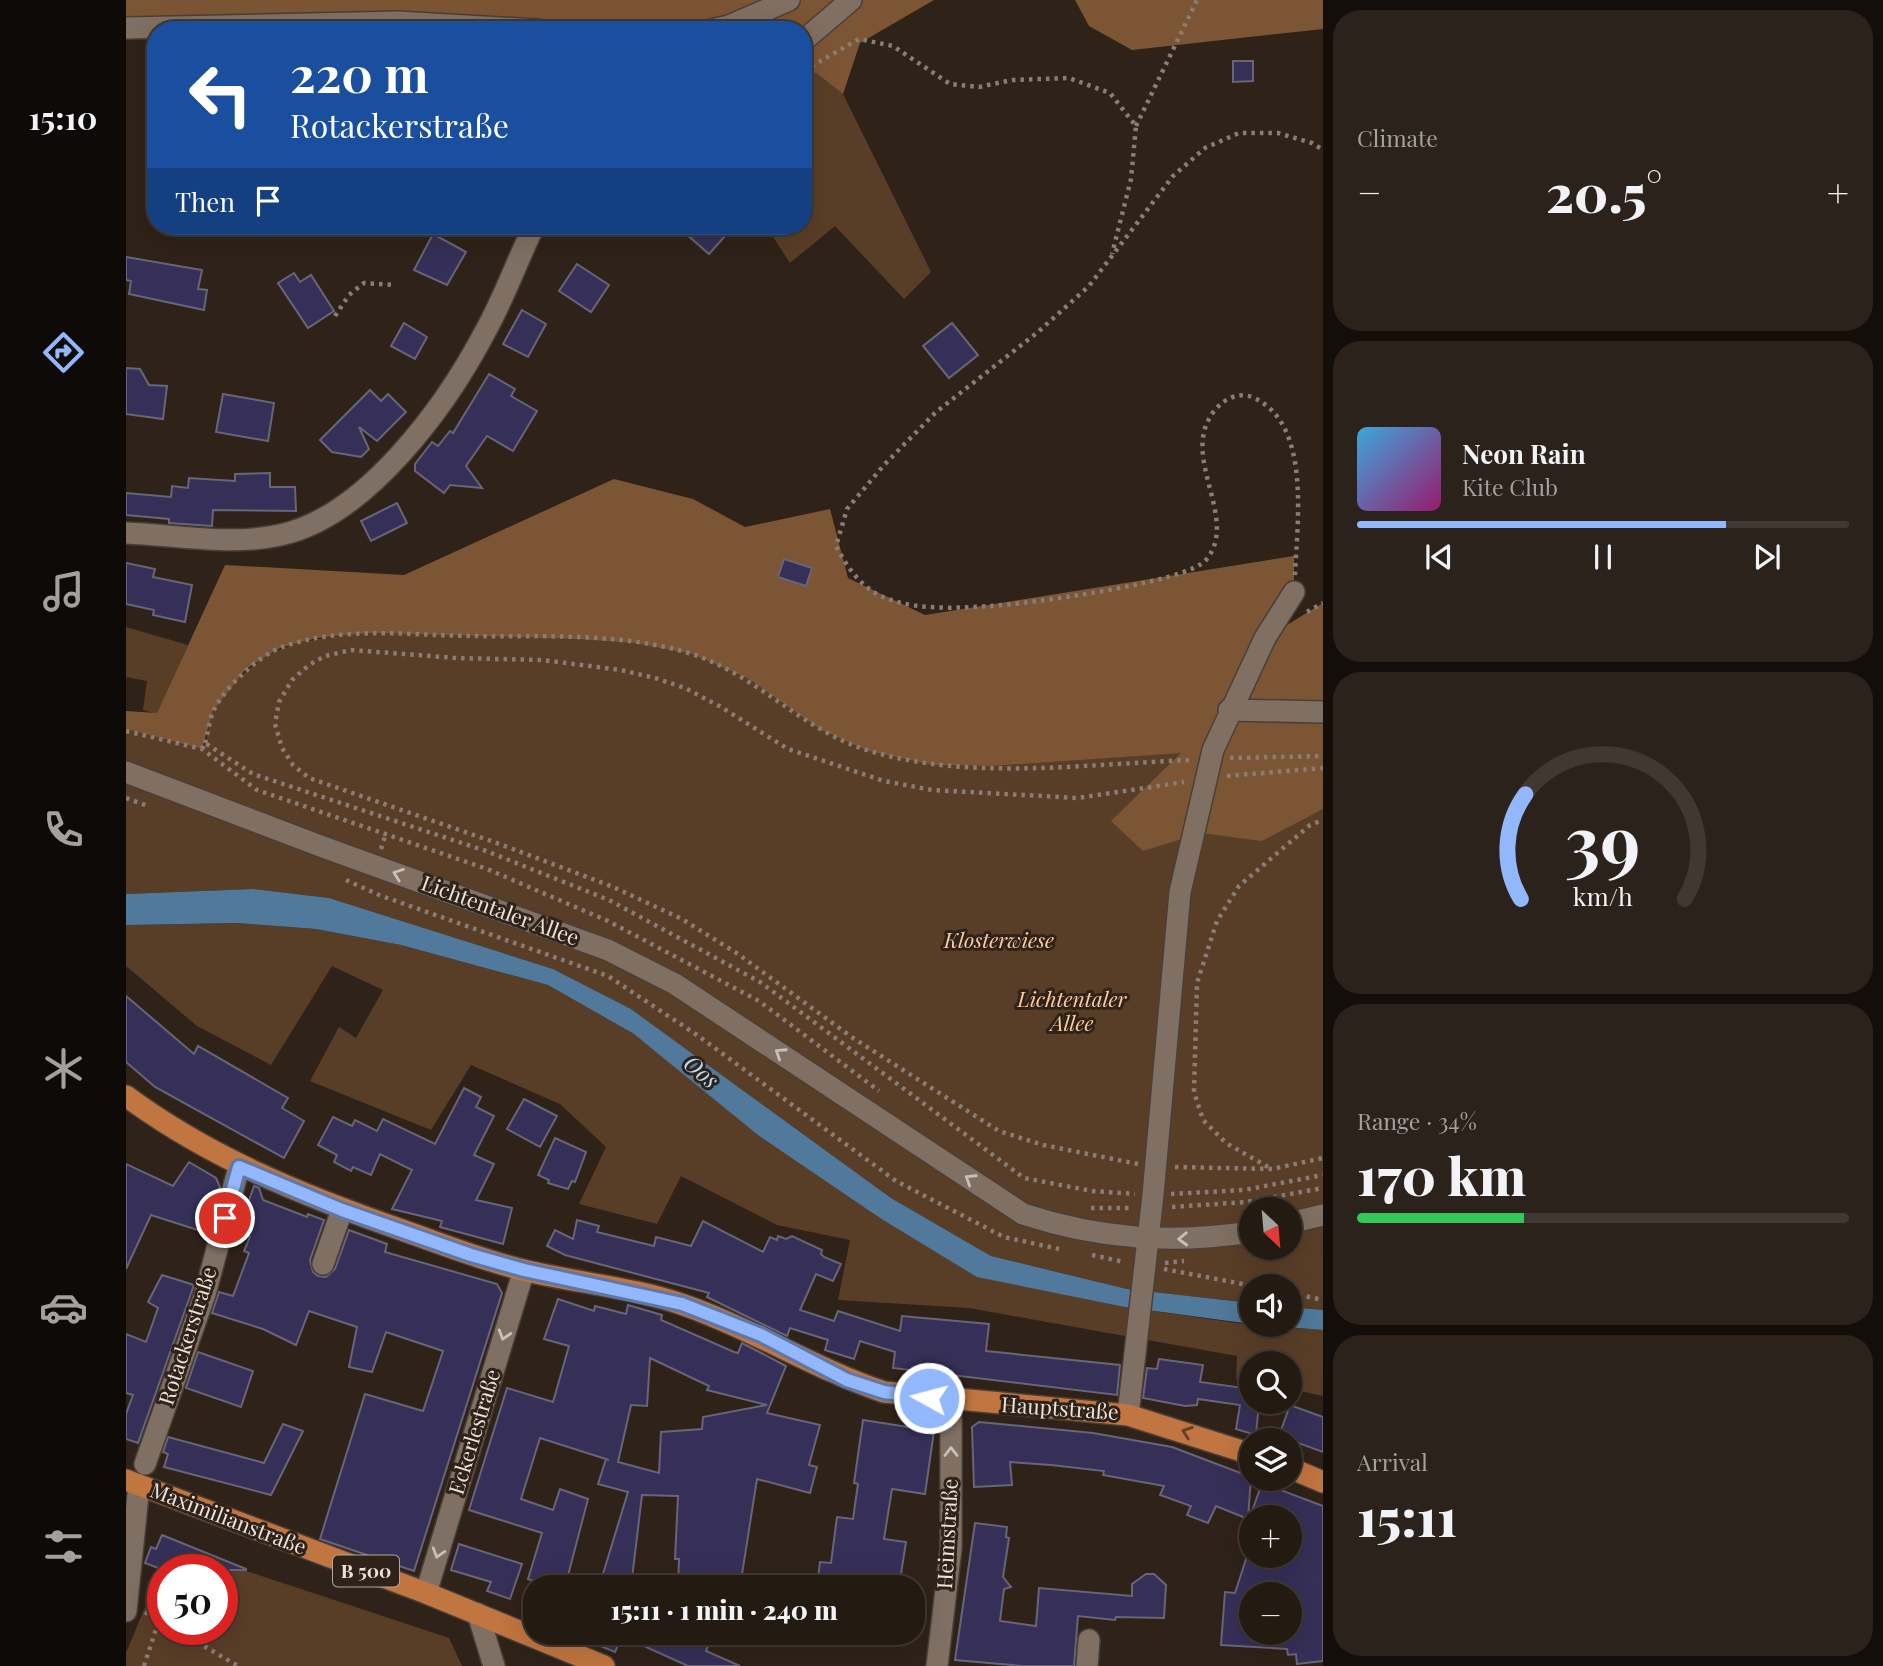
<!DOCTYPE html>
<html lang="en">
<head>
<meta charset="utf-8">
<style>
	body { margin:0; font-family:"Playfair Display",serif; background:#2b231b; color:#f1f3f6; height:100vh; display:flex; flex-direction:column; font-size:26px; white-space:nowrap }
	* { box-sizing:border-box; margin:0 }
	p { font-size:23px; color:#a3a19f }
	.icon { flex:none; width:38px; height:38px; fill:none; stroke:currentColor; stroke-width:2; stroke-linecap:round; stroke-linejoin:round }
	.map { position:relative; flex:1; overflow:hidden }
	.sheet { display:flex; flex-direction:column; gap:10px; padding:10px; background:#130e0a; width:560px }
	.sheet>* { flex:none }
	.top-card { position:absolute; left:21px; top:21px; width:665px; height:214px; border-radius:28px; box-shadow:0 7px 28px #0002,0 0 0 2px #403832; background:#1a4fa0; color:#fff; overflow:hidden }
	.needle { width:46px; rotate:154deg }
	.fabs { position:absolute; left:1113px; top:1197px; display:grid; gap:14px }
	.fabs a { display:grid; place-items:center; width:63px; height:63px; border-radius:50%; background:#231a12; box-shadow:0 7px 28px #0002,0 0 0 2px #403832; font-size:35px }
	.speed { position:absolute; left:21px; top:1554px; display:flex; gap:14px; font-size:35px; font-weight:700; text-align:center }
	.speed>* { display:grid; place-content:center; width:91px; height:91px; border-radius:50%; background:#231a12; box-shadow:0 7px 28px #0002,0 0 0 2px #403832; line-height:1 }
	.speed .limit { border:10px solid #d22; background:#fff; color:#111 }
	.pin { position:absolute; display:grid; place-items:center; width:60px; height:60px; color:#fff; margin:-30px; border:4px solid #fff; border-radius:50%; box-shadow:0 2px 7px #0007 }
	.me { position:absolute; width:77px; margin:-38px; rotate:277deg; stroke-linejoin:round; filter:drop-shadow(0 0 5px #0008) }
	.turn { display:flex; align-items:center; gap:24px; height:147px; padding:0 28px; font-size:32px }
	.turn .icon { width:91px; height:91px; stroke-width:2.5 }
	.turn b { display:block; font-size:49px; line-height:60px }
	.then { display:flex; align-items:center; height:66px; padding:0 28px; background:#0003; gap:14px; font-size:26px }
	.big { font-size:52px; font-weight:800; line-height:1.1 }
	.sheet .card { flex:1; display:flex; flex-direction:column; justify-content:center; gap:10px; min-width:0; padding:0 24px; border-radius:28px; background:#2b231b }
	.sheet .dial { align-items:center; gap:0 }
	.dial svg { height:182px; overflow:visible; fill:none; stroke:#403832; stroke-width:7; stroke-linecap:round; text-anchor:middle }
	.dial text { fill:#f1f3f6; stroke:none }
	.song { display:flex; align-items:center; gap:21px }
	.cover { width:84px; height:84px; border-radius:10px; background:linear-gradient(135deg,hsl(200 70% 55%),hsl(320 70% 35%)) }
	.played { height:7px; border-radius:4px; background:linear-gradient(90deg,#92b7fd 75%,#403832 75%) }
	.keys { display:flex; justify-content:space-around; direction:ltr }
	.heat { display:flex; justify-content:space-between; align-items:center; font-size:38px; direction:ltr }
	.charge { height:10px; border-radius:5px; background:linear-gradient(90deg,#34c759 34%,#403832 0) }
	.trip { position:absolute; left:397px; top:1575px; width:402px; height:70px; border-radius:28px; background:#231a12; box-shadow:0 7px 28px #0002,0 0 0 2px #403832; font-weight:800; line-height:70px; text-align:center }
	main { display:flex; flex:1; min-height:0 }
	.menu { display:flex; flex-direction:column; width:126px; justify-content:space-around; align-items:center; background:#0e0a07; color:#a3a19f }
	.menu .icon { width:49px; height:49px }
	.menu .on { color:#92b7fd }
	.menu b { font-size:32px; color:#f1f3f6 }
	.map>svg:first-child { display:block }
	.green { fill:#593e27; fill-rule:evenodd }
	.forest { fill:#7c5534 }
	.water { fill:#50799b }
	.building { fill:#362f57; stroke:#676577; stroke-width:2; fill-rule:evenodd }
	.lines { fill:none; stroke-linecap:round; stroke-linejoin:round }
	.minor-casing { stroke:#4a3f37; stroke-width:24 }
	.major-casing { stroke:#4a3f37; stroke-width:24 }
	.path { stroke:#897d75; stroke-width:4.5; stroke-dasharray:3.5 5; stroke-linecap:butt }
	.minor { stroke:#807063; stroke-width:21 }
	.major { stroke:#c17540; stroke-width:21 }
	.oneway { stroke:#cbc0b7 }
	.oneway2 { stroke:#623f26 }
	.route-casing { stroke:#5f77a4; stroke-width:18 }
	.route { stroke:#92b7fd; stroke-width:12 }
	.labels { text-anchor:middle; stroke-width:6; stroke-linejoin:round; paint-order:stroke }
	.shield { fill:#2f2218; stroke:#b3a8a0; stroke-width:2 }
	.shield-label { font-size:19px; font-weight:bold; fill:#ebe2db }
	.street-label { font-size:21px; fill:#ebe2db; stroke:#2f2218 }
	.park-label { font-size:21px; font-style:italic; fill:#fecaa0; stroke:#2f2218 }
	.water-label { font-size:23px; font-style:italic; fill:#b4d9fa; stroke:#2f2218 }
</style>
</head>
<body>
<main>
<nav class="menu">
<b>15:10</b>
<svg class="icon on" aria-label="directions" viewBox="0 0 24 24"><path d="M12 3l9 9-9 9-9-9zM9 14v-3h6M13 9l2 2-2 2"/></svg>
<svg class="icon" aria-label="music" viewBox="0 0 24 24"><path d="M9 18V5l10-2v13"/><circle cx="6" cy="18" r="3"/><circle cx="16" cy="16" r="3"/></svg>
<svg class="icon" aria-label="phone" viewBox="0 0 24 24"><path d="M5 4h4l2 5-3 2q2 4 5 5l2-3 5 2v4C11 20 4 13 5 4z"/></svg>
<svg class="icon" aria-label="climate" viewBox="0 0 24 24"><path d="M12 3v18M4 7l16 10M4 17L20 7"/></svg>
<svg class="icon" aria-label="car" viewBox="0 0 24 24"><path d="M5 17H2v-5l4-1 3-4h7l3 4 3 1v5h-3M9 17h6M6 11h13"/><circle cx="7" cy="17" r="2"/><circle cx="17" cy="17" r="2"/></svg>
<svg class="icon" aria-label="filters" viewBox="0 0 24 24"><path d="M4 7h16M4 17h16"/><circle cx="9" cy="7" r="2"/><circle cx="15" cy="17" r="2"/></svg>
</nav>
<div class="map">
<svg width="1197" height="1666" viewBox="0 0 1197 1666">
	<rect width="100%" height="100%" fill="#2f2218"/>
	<g class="green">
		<path d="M690,73l27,21 88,178 -27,27 -69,-73 -45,37 -24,-37h37v-147z"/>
		<path d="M0,627l62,18 -31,69 -14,-4 4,-29 -21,-4z"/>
		<path d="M245,633l204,6 60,4 57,11 57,25 72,51 47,21 64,14 62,1 219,-16 110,4v556l-33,-3v-21h-39v17l-124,-14 -136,-33 -100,-58 -260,-189 -78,-40 -224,-71 -76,-9 -127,5v-165l76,20c8,-12 5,-29 13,-41 45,-65 83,-68 156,-75zM1125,1209h39v39h-39z"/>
		<path d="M111,923l79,6 85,16 147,40 86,49 246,184 245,89 126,18 72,5v66l-33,-7v-26h-39v19l-15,-3 1,-23 -268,-48 -131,-8 12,-60 -73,-15 -96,-49 -24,48 -78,-20 27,-57 -46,-43 -89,-39 -40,65 -121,-49 29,-54 17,11 27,-48 -51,-24 -61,99 -74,-39 -71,-60v-41z"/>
		<path d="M102,1565l221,73 13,28h-336v-13l24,-58 13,3v31h59v-59z"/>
	</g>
	<g class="forest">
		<path d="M0,0h808l-74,43 -17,51 -27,-21 -13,6v-49l-677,-2z"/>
		<path d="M949,0h248v29l-191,21 -43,-24z"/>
		<path d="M488,479l79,20 52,28 85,-18 18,69 77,37 369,-59v36l-27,45 56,-34v206l-61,32 -61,-8 -58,18 -32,-30 70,-68 -187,13 -62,-1 -64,-14 -47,-21 -72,-51 -57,-25 -58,-11 -59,-4 -204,-6 -54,5 -37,10 -34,21 -33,42 -11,38 -76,-20v-18l31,2 68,-148 179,10z"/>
	</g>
	<g class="water">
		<path d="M127,889l76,9 224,71 78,40 260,189 100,58 136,33 124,14v21l-126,-17 -148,-30 -97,-59 -122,-83 -124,-101 -86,-49 -147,-40 -85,-16 -79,-6 -111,2v-31z"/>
		<path d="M1164,1307l33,3v20l-61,-5h28z"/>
	</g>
	<g class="building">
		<path d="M1107,61h20v20l-20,1z"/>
		<path d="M551,226h57l-25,28z"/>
		<path d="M307,234l33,18 -19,33 -33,-15z"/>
		<path d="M0,257l76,13 -4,19 9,1 -3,20 -75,-16 2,-13 -5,-1z"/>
		<path d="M451,264l32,21 -18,27 -32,-21z"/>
		<path d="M168,273l6,9 11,-7 23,36 -26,17 -30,-45z"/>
		<path d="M396,310l24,14 -18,33 -25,-13z"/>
		<path d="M278,323l23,14 -12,22 -24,-13z"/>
		<path d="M826,323l26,32 -29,23 -26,-32z"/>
		<path d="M0,368l14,1 9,16 18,1 -4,33 -37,-5z"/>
		<path d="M363,374l26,15 -4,7 26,15 -24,40 -26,-15 -21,30 16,22 -32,-3 -6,8 -29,-22v-7l17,-22 6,4 12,-15 3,2z"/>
		<path d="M244,390l11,11 7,-7 18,18 -29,29 -18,-14 10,22 -8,8 -29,-5 -12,-12z"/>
		<path d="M97,394l51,9 -6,38 -52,-9z"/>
		<path d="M144,473v14h25l1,24 -83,-1 -1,16 -43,-3v-4l-43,-4v-22l45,4 1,-11 16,2 1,-10 46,3v-7z"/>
		<path d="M271,503l10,20 -36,18 -10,-20z"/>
		<path d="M658,559l28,9 -6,18 -28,-9z"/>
		<path d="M0,563l29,6 -2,8 39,8 -7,37 -32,-7 1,-5 -28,-6z"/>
		<path d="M0,996l68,58 4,-8 90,52 -6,10 22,13 -20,37 -129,-71 -29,-25z"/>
		<path d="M338,1088l17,9 -5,10 18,9 -20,39 20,9 -18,36 36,8 -9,36 -63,-17 2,-6 -50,-12 20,-39 -32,-16 -9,21 -18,-8 -2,4 -17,-9 3,-7 -19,-10 15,-28 19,9 3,-6 22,11 6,-12 52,25z"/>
		<path d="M398,1099l33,17 -17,31 -33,-18z"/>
		<path d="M429,1138l31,14 -11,30 -3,-1 -4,8 -20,-6 1,-3 -11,-5z"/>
		<path d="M63,1162l27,16 4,9 -13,46 -56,-18 -25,54v-105l47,22z"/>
		<path d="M128,1186l5,2 4,12 44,17 1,-3 16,6 -14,40 3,12 5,4 8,1 9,-8 14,-39 38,14 -2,8 112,32 5,9 -88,278 -94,-32 45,-145 58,17 20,-60 -57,-19 -14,40 -23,-5 8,-40 -48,-16 -13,34 -33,-16 -51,-16 7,-21 14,4 16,-43 -5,-2 6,-14 -12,-5z"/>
		<path d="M451,1220l22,6 -2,6 57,14 2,-9 35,9 12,-25 60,31 7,-15 7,3 1,-4 8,3 6,-3 30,14 -1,4 3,3 17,7 -8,17 -17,-7 -16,36 34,11 4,-10 62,20 2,-15 87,8 -3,27 134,14 -3,30 -224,-27 2,-16 -35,-11 -6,18 -29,-9 3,-10 -38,-12 -3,8 -80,-39 2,-4 -144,-38 -18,-9 8,-16 18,9z"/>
		<path d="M36,1275l32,10 -56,158 -12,-4v-25l7,-19 -7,-2v-59l20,8 12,-34 -10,-6z"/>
		<path d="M432,1299l36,12 1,-5 31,8 2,-9 34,10 -1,5 73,32 4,1 4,-10 44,23 -19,47 53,12 -11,40 8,2 -7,26 -53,-14 -17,108 -62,-1 1,-27h-4l3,-63 -36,-1 -11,92h-32l29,-95 -30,-8 8,-25 3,1 -69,-22 -19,61 32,11 7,-21 28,10 -23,88h-14l-23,-8 14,-46 -73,-23 38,-122 46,14 16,-56 -25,-7zM524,1358l59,28 -2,4 60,15 -64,12 -1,12 -41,3 -2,41 -41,-11 13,-57 16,1z"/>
		<path d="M72,1352l55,19 -12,36 -55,-19z"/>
		<path d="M1033,1359l44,6 -3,17 51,7v13h8l-3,33 -20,-6 4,-24 -42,-6 -1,6 -12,1 -42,-8 4,-30 10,1z"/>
		<path d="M1164,1405l33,12v35l-44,-16z"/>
		<path d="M737,1420l71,11 -9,63 -33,-5 -8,50 22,3 -7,45h-82l3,-25 11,1 6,-46 16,2 5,-35 -4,-1z"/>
		<path d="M853,1422l114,11 79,14 79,30 -3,42 -32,-13 -8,17 -21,-8 4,-9 -31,-11 4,-9 -61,-11 1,-4 -53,-6 -41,-3 2,23 -38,2 -2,-60z"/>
		<path d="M157,1424l20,7 -32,64 -107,-28 4,-13 -5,-2 5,-15 96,26z"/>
		<path d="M1136,1483l61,23v155l-26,3 -1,-10 -8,1 -1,-6 -66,-4 4,-53 10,1 13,-40 3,3h41l-2,-39h-40zM1125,1594h39v39h-39z"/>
		<path d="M849,1523l32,4 -1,10 3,1 -6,39 8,10 -7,2 -4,32 36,5 3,-38 93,8v-12l14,-10h8l12,11 -2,33 -48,-1 -1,3 -37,-4 -4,50h-51l-68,-6z"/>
		<path d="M36,1535l84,34v1h-83l-18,-7 6,-16 5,2z"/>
		<path d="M333,1544l63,20 -12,35 -23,-8 4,-9 -40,-12z"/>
		<path d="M443,1633h145l-8,18 34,15h-52l-66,-30 -7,16z"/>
	</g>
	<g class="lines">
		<defs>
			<g id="minor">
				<path d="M0,28l272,-6 140,8"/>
				<path d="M585,30l18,-4 60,-26"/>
				<path d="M677,41l48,-41"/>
				<path d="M0,533c49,2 105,13 154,2 86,-18 166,-129 205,-203 19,-34 32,-71 49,-106"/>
				<path d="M1103,710l94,2"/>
				<path d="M0,772l197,75 285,103 67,34 348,230c76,25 149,30 228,18"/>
				<path d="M1164,1223l33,-8"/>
				<path d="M197,1264l19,-54"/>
				<path d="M1002,1415l25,-220 27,-303 33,-142 52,-112 29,-46"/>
				<path d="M19,1464l60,-170 34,-127"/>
				<path d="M300,1593l98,-323"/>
				<path d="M0,1611l13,-126"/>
				<path d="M352,1614l16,52"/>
				<path d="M811,1666l14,-118v-147"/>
				<path d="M961,1666l2,-26"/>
			</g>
			<g id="major">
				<path d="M0,1096c84,62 178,100 276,134 40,14 80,30 121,40 53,13 110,17 161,35 69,24 131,64 200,87l244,23 123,39"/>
				<path d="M1164,1468l33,14"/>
				<path d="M0,1480l300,113 178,73"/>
			</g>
		</defs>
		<use href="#minor" class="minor-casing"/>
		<use href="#major" class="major-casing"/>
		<g class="path">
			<path d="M677,67h7l49,-28 34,7 57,38 29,3 33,-7 57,-2 41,15 26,33 -5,53 -19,75"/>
			<path d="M1010,126l61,-126"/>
			<path d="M209,316l14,-21 15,-12 31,2"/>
			<path d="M1169,575c2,-53 17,-153 -43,-178 -14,-5 -28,2 -37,13 -38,46 26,108 -9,150 -20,23 -180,44 -216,46 -30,2 -70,4 -99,-6 -27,-8 -43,-31 -55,-54l11,-37 37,-44 52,-53 102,-80 51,-46 84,-110 32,-28 34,-15h39l34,10 11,7"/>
			<path d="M1181,612l16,-9"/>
			<path d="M0,731l76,18 55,41 230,79 121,52 151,80 120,90"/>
			<path d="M79,743c3,-9 4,-22 8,-31 9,-22 46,-57 69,-65 59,-21 125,-12 186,-11 73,1 153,-4 224,18 65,21 112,78 178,97 99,30 217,13 319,9"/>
			<path d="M76,749l3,-6 48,31 233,77 123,49 151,82 264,196 68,13 43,3"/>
			<path d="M1104,758l93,-2"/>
			<path d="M1101,776l96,-8"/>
			<path d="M0,798l22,8"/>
			<path d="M255,849l5,-16"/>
			<path d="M220,880l33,15 229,81 89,59 199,146 108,56 55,12"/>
			<path d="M1012,1164l-95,-19 -44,-14 -146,-93 -115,-84 -56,-35 -71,-33 -117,-44 -185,-64 -16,-13 -11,-17 -7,-24 4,-22 13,-22 17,-15 16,-9 26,-6 106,8 85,2 79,10 34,8 30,10 36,19 67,42 96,32 48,9 146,8 106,-16"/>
			<path d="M1049,1167l97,2 51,-11"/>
			<path d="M1142,1167l-42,-24 -23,-23 -9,-28 3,-109 20,-62 22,-35 71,-61 13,-5"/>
			<path d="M1045,1194l73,-4 79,-15"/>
			<path d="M1046,1207l74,-5 77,-14"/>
			<path d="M965,1208h41"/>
			<path d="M1136,1250l12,-2"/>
			<path d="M966,1255l32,7"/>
			<path d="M1039,1263l19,-2"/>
			<path d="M1038,1269l89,17"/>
			<path d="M1164,1293l33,7"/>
			<path d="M19,1612l18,10"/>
			<path d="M49,1629l63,37"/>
			<path d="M18,1666l15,-46"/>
		</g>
		<use href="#minor" class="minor"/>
		<use href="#major" class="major"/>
	</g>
	<defs><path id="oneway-chevron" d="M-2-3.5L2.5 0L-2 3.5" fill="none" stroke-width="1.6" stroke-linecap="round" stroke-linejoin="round" transform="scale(1.75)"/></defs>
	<g class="oneway">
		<use href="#oneway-chevron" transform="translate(272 874) rotate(-160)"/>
		<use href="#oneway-chevron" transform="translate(654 1053) rotate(-147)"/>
		<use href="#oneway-chevron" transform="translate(844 1179) rotate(-147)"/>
		<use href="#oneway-chevron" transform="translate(1057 1239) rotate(178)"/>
		<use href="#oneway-chevron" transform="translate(378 1335) rotate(107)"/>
		<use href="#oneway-chevron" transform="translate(825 1452) rotate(-90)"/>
		<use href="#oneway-chevron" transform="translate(312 1553) rotate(107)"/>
	</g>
	<use class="oneway2" href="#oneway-chevron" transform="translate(1061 1432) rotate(-161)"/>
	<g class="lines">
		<defs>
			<path id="route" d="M99,1218l14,-51 103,43 129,45 53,15 158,34 79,31 86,45 37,12 45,6"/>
		</defs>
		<use href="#route" class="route-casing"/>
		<use href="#route" class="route"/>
	</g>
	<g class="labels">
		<rect class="shield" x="207" y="1555.5" width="66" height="31" rx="5"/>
		<g class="shield-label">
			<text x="240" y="1578">B 500</text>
		</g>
		<g class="street-label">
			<text transform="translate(374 911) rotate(20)" y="7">Lichtentaler Allee</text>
			<text transform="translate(62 1336) rotate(-72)" y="7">Rotackerstraße</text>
			<text transform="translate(934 1409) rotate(4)" y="7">Hauptstraße</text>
			<text transform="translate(349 1432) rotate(-73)" y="7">Eckerlestraße</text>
			<text transform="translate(102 1519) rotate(21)" y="7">Maximilianstraße</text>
			<text transform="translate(822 1534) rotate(-87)" y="7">Heimstraße</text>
		</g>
		<g class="park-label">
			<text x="873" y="948">Klosterwiese</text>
			<text x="946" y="1007">Lichtentaler<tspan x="946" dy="24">Allee</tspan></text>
		</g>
		<g class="water-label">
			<text transform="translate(575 1072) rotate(40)" y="8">Oos</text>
		</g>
	</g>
</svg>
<div class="fabs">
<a><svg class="needle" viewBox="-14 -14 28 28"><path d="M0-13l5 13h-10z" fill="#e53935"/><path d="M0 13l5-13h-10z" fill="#a3a19f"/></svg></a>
<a><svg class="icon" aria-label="sound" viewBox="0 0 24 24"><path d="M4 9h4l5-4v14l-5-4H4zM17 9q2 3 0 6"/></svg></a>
<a><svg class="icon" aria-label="search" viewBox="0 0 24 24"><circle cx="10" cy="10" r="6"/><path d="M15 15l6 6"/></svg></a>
<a><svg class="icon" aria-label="layers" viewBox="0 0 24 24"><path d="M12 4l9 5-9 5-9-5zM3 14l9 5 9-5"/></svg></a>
<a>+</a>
<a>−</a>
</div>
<div class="speed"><div class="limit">50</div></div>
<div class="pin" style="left:99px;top:1218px;background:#d93025"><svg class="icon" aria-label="arrive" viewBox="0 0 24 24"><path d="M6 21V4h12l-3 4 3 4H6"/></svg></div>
<svg class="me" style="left:803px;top:1398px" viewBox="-20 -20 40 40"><circle r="17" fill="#92b7fd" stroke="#fff" stroke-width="3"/><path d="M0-11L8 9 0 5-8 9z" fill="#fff"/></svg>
<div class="trip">15:11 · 1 min · 240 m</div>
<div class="top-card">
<div class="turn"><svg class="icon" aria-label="left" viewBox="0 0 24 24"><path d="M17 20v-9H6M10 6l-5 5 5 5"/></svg><div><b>220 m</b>Rotackerstraße</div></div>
<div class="then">Then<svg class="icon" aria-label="arrive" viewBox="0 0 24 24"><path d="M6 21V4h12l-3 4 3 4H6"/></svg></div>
</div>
</div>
<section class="sheet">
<div class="card"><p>Climate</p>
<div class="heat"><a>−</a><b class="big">20.5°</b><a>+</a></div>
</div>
<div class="card">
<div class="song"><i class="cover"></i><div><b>Neon Rain</b><p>Kite Club</p></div></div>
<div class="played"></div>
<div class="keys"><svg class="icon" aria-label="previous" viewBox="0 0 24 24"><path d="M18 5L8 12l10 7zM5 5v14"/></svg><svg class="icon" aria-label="pause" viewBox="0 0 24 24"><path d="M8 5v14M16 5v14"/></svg><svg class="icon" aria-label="next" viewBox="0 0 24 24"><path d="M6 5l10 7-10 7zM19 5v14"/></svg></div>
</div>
<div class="card dial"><svg viewBox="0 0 100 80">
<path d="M14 69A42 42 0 1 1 86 69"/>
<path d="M14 69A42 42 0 0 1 16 23" stroke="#92b7fd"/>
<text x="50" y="56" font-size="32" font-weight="700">39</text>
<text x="50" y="72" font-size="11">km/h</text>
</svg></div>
<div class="card"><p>Range · 34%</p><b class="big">170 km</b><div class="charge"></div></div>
<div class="card"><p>Arrival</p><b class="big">15:11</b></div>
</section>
</main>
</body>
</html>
